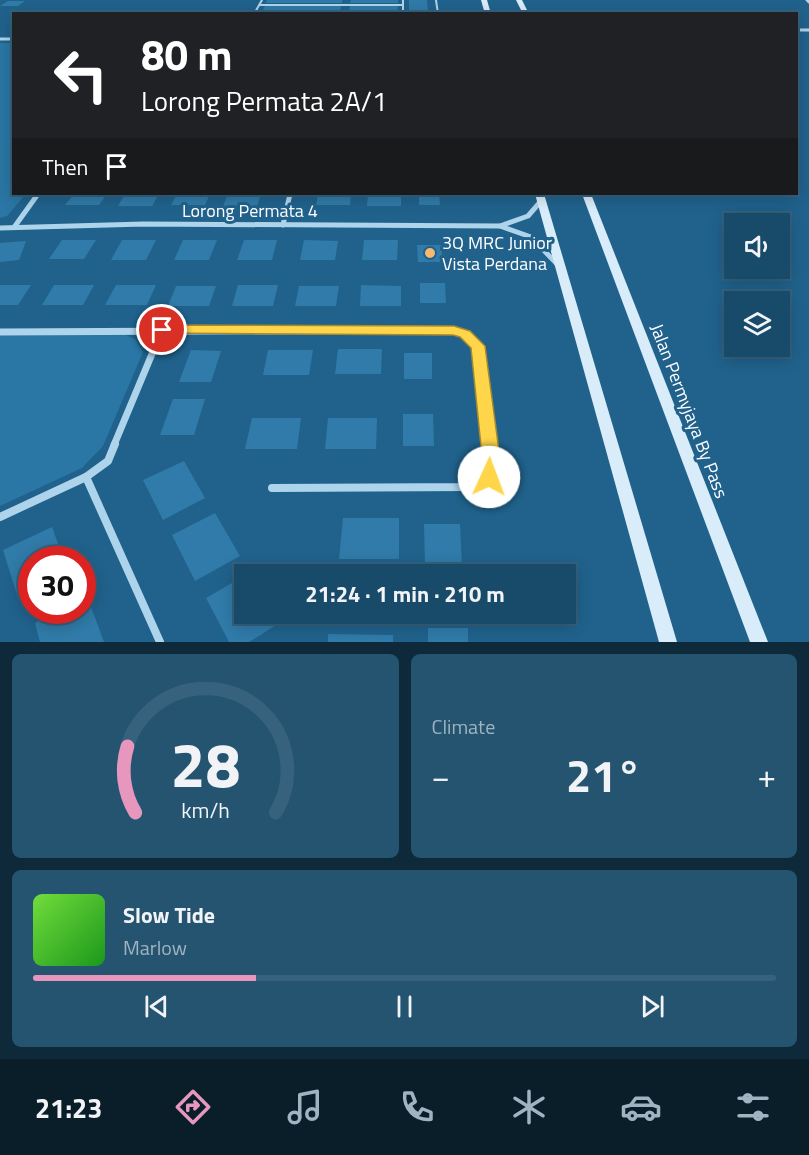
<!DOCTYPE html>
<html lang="en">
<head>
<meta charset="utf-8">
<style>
	body { margin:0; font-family:"Titillium Web",sans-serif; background:#255471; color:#f1f3f6; height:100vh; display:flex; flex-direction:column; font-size:22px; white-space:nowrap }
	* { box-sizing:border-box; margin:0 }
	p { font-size:20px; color:#9fb3c0 }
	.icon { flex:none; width:33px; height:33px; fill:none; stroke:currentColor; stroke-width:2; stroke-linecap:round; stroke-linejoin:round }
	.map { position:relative; height:642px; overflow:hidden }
	.details { display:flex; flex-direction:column; gap:12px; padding:12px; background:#0d293a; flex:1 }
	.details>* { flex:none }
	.banner { position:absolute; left:12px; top:12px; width:786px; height:183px; border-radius:0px; box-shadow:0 3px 15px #0003,0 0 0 2px #36627d; background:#202124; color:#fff; overflow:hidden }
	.fabs { position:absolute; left:724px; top:213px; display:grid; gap:12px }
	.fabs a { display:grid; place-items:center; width:66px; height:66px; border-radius:0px; background:#184a69; box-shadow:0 3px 15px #0003,0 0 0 2px #36627d; font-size:30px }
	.speed { position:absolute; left:18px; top:546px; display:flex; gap:12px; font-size:30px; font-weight:700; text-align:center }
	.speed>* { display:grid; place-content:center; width:78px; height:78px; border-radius:50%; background:#184a69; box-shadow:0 3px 15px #0003,0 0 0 2px #36627d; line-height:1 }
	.speed .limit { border:9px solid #d22; background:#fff; color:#111 }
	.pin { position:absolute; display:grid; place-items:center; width:51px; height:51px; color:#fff; margin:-26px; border:3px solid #fff; border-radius:50%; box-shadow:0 2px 6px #0007 }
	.me { position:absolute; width:66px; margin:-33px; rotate:2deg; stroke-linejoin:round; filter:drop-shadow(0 0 4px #0008) }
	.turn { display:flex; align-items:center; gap:21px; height:126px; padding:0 30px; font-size:27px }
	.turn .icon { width:78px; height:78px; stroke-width:2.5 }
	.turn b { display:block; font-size:42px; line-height:51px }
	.then { display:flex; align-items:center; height:57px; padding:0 30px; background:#0003; gap:12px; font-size:22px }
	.big { font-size:45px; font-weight:700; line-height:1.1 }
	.details .tile { flex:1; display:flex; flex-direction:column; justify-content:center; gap:9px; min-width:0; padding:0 21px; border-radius:9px; background:#255471 }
	.details .dial { align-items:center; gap:0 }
	.dial svg { height:156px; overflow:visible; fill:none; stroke:#36627d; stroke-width:7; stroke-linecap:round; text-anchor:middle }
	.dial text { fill:#f1f3f6; stroke:none }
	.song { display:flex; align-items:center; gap:18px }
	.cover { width:72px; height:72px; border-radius:9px; background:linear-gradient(135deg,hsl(100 70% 55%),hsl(120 70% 35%)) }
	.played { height:6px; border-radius:3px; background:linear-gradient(90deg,#e797bd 30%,#36627d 30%) }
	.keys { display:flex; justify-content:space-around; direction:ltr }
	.heat { display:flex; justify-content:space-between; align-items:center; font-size:33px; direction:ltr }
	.details .tiles { flex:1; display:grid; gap:12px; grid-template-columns:1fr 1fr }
	.tile:last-child { grid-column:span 2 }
	.trip { position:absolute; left:234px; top:564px; width:342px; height:60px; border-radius:0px; background:#184a69; box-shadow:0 3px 15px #0003,0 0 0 2px #36627d; font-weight:700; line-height:60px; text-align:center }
	.tabs { display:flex; height:96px; justify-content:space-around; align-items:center; background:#0a1e2a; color:#9fb3c0 }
	.tabs .icon { width:42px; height:42px }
	.tabs .on { color:#e797bd }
	.tabs b { font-size:27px; color:#f1f3f6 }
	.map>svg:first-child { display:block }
	.green { fill:#2a76a4 }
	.building { fill:#307ba9 }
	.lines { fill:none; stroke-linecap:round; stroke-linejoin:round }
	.lane { stroke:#aed4eb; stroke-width:2 }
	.street-far3 { stroke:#aed4eb; stroke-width:3 }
	.street-far2 { stroke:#aed4eb; stroke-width:5 }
	.street-far1 { stroke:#aed4eb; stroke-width:7 }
	.street { stroke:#aed4eb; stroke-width:8 }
	.secondary { fill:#d9ecf9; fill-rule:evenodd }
	.route { fill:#ffd54a; stroke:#a68a30; stroke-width:1.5 }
	.poi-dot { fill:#f9b86e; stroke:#20628c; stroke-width:2 }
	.labels { text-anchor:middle; stroke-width:6; stroke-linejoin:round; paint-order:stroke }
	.street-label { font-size:18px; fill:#fff; stroke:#20628c }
	.poi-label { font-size:18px; fill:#fff; stroke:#20628c; text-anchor:start }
</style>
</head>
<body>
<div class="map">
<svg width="809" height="642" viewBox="0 0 809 642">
	<rect width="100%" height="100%" fill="#20628c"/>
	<g class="green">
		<path d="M0,43h13l1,151h12l-19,22 -7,2z"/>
		<path d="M122,333l14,7 7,12 -40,94 -21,22 -82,38v-171z"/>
	</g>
	<g class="building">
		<path d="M267,0h75v3h-76z"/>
		<path d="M351,0h47v3h-48z"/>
		<path d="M409,0h18l1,12h-19z"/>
		<path d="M8,1h17l-7,5h-18z"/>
		<path d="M265,6h76l-1,6h-78z"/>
		<path d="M350,6h48l-1,6h-48z"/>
		<path d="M74,194h33l-8,11h-34z"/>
		<path d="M125,194h34l-7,12h-34z"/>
		<path d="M177,194h33l-5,11h-34z"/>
		<path d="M228,194h33l-4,12h-34z"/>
		<path d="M318,194h33l-1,11h-34z"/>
		<path d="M368,194h33v12h-34z"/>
		<path d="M419,194h20l1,11h-21z"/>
		<path d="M62,240h34l-12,19h-35z"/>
		<path d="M122,240h34l-10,20h-35z"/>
		<path d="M183,240h34l-8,20h-35z"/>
		<path d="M244,240h33l-5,20h-35z"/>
		<path d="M304,240l34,1 -3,19h-35z"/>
		<path d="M364,240h34l-1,20h-35z"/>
		<path d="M26,241l-7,19 -19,2v-19z"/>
		<path d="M417,245h24l2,17h-25z"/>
		<path d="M420,283h25l1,20h-26z"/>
		<path d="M0,285h31l-13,20h-18z"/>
		<path d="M54,285h40l-11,20h-41z"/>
		<path d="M116,285h40l-9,20h-42z"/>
		<path d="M238,285h40l-5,21h-41z"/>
		<path d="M361,285l40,1v20h-41z"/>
		<path d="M176,286h40l-7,20h-41z"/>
		<path d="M299,286h40l-3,20h-41z"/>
		<path d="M338,349h44l-1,25h-46z"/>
		<path d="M191,350l30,1 -10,31h-32z"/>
		<path d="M268,350h45l-4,25h-46z"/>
		<rect x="404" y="353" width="28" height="26"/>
		<path d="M173,399h32l-11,36h-34z"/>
		<path d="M403,414h30l1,32h-31z"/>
		<path d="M252,418h49l-4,31h-52z"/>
		<path d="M328,418h49l-1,31h-51z"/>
		<path d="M184,461l21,37 -42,22 -20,-40z"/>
		<path d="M215,513l25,43 -45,25 -23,-46z"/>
		<path d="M343,518h56v41h-60z"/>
		<path d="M424,524h36l2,43h-37z"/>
		<path d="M52,527l12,33h-32v31l-14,7 -15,-48z"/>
		<path d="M244,576v38h32l5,8 -32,20h-20l-23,-44z"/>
		<path d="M87,596l17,46h-64l-5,-19 24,-13h23v-12z"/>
		<rect x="428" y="628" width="40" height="14"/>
		<path d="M328,634l65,1v7h-65z"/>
	</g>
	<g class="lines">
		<g class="lane">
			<path d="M403,0v14"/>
			<path d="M436,0l2,14"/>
			<path d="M260,5h143"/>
			<path d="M254,14l8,-14"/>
		</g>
		<g class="street-far3">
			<path d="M807,0l2,2"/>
			<path d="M796,30h13"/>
			<path d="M0,39h14"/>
		</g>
		<g class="street-far2">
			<path d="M283,225l7,-31"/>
			<path d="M15,226l23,-32"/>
			<path d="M500,226l28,-10 13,-15"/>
			<path d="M0,228l144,-4 356,2 31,11 26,27"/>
		</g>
		<g class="street-far1">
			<path d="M0,332l454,-2 18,8 6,8 12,99"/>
			<path d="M114,445l48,-115"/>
		</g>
		<g class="street">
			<path d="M86,477l74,165"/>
			<path d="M272,488l199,-1c23,-6 21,-24 18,-43"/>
			<path d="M0,517l86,-40 22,-16 7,-17"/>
		</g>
		<g class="secondary">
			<path d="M481,0h6l4,14h-6z"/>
			<path d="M516,0h6l7,14h-6z"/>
			<path d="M535,194h9l133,448h-18z"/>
			<path d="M582,194h9l177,448h-18z"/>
		</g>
	</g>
	<path class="route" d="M162,325l292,1 16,5 15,15 16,120 -6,16 -6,2 -6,-2 -3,-5 3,-11 -12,-118 -11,-11 -7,-2 -296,-2 -2,-3z"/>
	<circle class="poi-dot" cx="430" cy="253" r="6"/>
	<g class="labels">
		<g class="street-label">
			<text x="250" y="217">Lorong Permata 4</text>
			<text transform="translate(689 411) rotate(69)" y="6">Jalan Permyjaya By Pass</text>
		</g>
		<g class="poi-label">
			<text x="442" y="249">3Q MRC Junior<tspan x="442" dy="21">Vista Perdana</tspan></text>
		</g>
	</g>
</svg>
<div class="fabs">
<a><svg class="icon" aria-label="sound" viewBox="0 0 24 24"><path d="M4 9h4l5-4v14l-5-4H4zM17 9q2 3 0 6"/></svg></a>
<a><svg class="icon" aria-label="layers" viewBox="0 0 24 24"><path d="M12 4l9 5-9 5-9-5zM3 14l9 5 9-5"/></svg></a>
</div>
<div class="speed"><div class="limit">30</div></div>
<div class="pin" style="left:162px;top:330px;background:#d93025"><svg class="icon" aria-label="arrive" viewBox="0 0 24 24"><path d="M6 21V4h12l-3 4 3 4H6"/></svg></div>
<svg class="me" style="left:489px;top:477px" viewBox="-20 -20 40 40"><circle r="19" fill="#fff"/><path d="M0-13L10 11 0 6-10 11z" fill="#ffd54a"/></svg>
<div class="trip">21:24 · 1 min · 210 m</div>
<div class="banner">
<div class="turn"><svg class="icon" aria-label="left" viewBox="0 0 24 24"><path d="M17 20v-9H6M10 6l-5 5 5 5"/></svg><div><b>80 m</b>Lorong Permata 2A/1</div></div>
<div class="then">Then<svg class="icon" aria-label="arrive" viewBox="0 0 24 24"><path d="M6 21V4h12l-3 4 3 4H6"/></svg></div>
</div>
</div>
<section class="details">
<div class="tiles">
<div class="tile dial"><svg viewBox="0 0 100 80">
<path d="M14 69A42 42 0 1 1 86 69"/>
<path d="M14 69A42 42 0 0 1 10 35" stroke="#e797bd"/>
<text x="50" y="56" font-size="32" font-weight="700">28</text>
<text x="50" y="72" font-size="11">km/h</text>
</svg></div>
<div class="tile"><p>Climate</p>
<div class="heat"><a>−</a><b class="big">21°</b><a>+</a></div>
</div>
<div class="tile">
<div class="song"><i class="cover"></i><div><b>Slow Tide</b><p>Marlow</p></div></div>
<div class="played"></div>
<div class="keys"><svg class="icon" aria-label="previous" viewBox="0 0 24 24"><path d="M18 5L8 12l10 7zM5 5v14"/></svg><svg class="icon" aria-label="pause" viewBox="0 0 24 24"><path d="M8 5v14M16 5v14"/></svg><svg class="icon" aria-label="next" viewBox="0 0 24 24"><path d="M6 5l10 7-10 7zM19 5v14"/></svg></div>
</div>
</div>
</section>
<nav class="tabs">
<b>21:23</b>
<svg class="icon on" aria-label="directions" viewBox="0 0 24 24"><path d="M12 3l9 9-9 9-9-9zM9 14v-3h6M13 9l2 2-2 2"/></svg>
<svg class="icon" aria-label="music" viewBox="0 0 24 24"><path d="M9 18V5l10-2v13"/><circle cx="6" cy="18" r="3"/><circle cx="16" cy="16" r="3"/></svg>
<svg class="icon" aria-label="phone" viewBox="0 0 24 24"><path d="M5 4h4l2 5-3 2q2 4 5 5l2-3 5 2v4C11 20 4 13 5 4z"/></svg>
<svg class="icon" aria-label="climate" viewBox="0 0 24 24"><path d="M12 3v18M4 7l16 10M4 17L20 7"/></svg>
<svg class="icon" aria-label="car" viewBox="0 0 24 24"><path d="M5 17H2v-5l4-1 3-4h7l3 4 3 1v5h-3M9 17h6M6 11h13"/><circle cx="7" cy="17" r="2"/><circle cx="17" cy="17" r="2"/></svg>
<svg class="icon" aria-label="filters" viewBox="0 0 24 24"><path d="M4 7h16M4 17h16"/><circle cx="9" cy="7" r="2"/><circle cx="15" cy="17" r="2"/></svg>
</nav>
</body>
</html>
